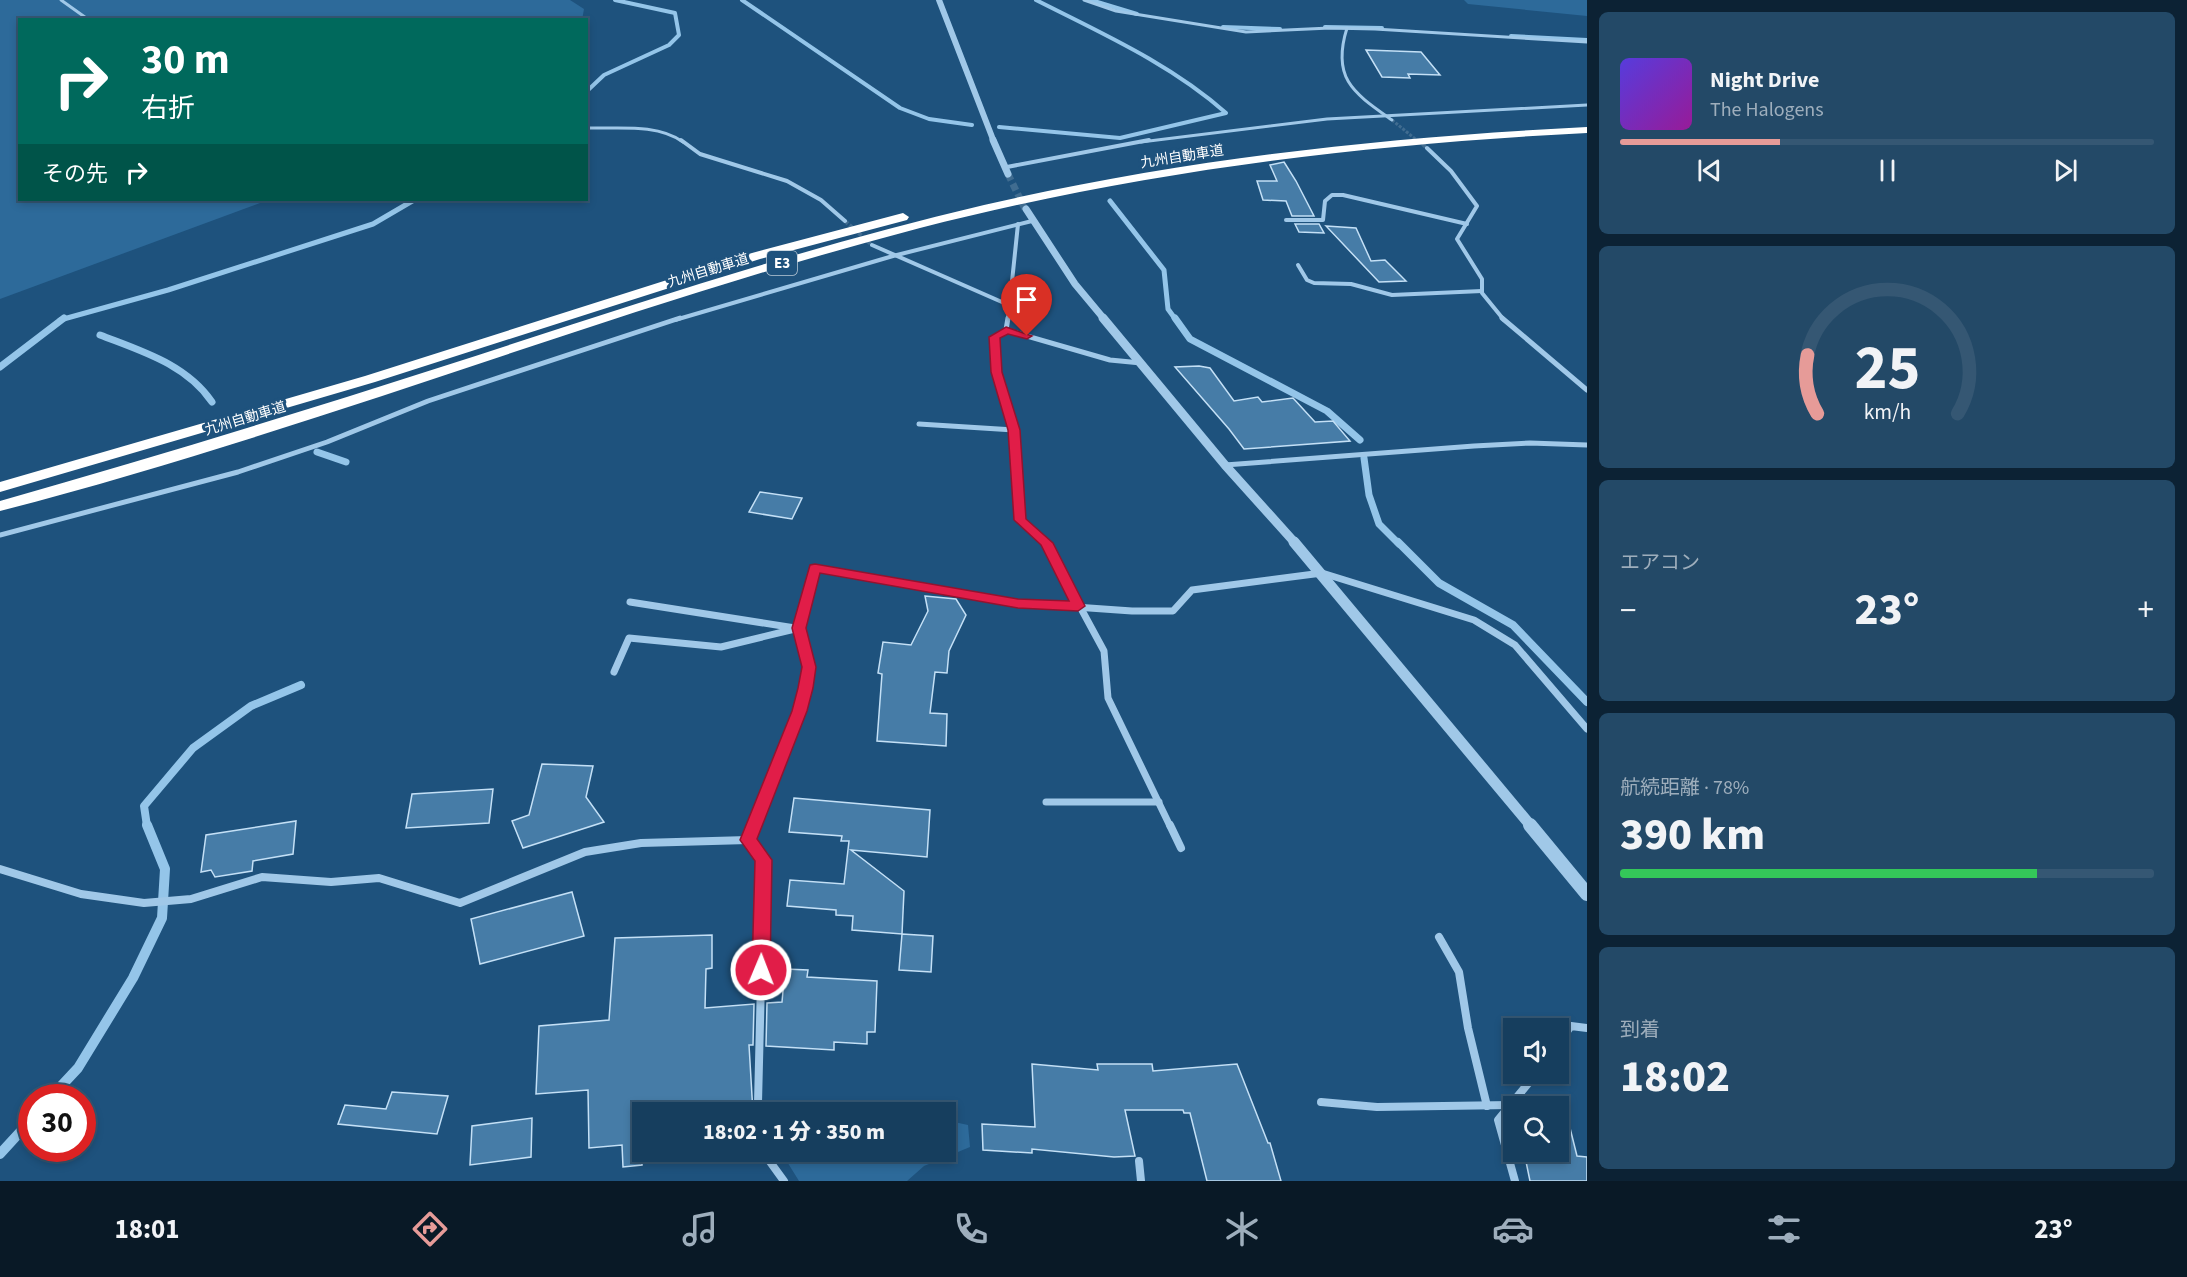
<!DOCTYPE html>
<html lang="ja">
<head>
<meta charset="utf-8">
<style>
	body { margin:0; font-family:"Source Sans 3","Noto Sans JP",sans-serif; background:#234967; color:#f1f3f6; height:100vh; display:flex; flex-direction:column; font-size:22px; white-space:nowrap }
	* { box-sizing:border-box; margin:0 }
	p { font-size:20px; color:#9eaebc }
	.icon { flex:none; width:33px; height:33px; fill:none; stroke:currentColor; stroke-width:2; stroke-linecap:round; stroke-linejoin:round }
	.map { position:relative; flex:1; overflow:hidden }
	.details { display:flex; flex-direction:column; gap:12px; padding:12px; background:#0c2234; width:600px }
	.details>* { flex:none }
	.hud { position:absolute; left:18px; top:18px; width:570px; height:183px; border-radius:0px; box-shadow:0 3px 9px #0003,0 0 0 2px #355773; background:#00695c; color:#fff; overflow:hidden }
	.buttons { position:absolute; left:1503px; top:1018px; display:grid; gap:12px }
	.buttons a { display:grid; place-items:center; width:66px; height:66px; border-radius:0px; background:#163e5e; box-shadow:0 3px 9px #0003,0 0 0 2px #355773; font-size:30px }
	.speed { position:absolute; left:18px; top:1084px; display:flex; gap:12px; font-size:30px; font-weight:700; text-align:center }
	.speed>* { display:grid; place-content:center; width:78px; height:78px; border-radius:50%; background:#163e5e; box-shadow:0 3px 9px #0003,0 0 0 2px #355773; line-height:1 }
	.speed .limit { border:9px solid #d22; background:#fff; color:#111 }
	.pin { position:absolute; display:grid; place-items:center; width:51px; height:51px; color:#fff; margin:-62px -26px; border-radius:50% 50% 50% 0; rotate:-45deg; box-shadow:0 0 6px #0007 }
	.pin .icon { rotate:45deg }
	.me { position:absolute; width:66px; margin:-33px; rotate:1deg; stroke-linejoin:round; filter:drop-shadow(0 0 4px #0008) }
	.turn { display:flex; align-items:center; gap:21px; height:126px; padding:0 24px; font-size:27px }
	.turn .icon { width:78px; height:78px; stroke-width:2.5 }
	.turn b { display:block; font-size:42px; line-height:51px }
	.then { display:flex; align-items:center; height:57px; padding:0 24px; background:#0003; gap:12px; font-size:22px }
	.big { font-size:45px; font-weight:800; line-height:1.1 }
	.details .card { flex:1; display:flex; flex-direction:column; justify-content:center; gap:9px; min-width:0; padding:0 21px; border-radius:9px; background:#234967 }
	.details .dial { align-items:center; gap:0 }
	.dial svg { height:156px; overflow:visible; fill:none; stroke:#355773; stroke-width:7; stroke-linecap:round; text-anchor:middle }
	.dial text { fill:#f1f3f6; stroke:none }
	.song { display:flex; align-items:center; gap:18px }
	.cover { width:72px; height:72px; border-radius:9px; background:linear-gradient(135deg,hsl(250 70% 55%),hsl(300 70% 35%)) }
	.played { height:6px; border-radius:3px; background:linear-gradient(90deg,#e69b98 30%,#355773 30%) }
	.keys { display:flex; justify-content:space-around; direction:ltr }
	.heat { display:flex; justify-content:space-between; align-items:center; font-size:33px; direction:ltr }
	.charge { height:9px; border-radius:4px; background:linear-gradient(90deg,#34c759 78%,#355773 0) }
	.trip { position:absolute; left:632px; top:1102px; width:324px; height:60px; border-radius:0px; background:#163e5e; box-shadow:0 3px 9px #0003,0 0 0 2px #355773; font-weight:800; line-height:60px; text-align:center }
	.menu { display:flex; height:96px; justify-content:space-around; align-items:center; background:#091926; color:#9eaebc }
	.menu .icon { width:42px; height:42px }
	.menu .on { color:#e69b98 }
	.menu b { font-size:27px; color:#f1f3f6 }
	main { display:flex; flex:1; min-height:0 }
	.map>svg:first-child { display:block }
	.green { fill:#2d6a9a }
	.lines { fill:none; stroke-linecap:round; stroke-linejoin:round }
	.stream-far4 { stroke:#94c5e9; stroke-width:4 }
	.stream-far3 { stroke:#94c5e9; stroke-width:5 }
	.stream-far2 { stroke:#94c5e9; stroke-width:7 }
	.stream-far1 { stroke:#94c5e9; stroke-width:8 }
	.stream { stroke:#94c5e9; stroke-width:10 }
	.building { fill:#467ca7; stroke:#c4e0f6; stroke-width:1.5 }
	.minor-tunnel-far1 { stroke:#406c90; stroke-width:3; stroke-dasharray:3 1.5; stroke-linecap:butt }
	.minor-tunnel { stroke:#406c90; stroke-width:4; stroke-dasharray:4 2; stroke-linecap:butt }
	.tertiary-tunnel { stroke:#406c90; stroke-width:7; stroke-dasharray:7 4; stroke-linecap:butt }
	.minor-far4 { stroke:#a0c8e8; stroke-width:3 }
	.minor-far3 { stroke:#a0c8e8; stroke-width:4 }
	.minor-far2 { stroke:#a0c8e8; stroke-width:5 }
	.minor-far1 { stroke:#a0c8e8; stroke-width:7 }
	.minor { stroke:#a0c8e8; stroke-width:8 }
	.tertiary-far4 { stroke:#a0c8e8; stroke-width:6 }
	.tertiary-far3 { stroke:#a0c8e8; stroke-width:7 }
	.tertiary-far2 { stroke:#a0c8e8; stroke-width:9 }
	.tertiary-far1 { stroke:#a0c8e8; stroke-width:11 }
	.tertiary { stroke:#a0c8e8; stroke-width:14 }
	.motorway { fill:#fff; fill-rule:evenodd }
	.route { fill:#e11d48; stroke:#92132f; stroke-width:1.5 }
	.labels { text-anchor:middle; stroke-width:6; stroke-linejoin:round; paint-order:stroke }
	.far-street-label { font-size:14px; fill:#fff; stroke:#1e527d }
	.shield { fill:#1e527d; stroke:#bccbd8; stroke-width:1.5 }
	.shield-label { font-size:15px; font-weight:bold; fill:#fff }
</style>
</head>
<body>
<main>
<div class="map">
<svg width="1587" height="1181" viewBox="0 0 1587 1181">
	<rect width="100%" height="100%" fill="#1e527d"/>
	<g class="green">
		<path d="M0,0h570l14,9 -2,11h-562v180h248l-268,99z"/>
		<path d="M1464,0h123v16l-119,-12z"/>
		<path d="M775,1100l73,3 56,10h-129z"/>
		<path d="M945,1120l23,5 2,22 -46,19 -17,15h-108l-18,-29h164z"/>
	</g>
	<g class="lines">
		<g class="stream-far4">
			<path d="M742,0l158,108 29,11 43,6"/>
			<path d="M1091,0l46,14"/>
			<path d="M1223,27l57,2"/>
			<path d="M1325,27l57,1"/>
			<path d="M1511,36l76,4"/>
			<path d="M586,92l18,-17 65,-30 10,-10 -4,-22 -60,-13"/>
			<path d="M999,127l121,11 106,-25c-55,-49 -125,-80 -190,-113"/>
		</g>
		<g class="stream-far3">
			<path d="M1110,201l54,69 4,39 8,11"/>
			<path d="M60,320l108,-30 205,-66 41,-24"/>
		</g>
		<g class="stream-far2">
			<path d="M1175,318l15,21 137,72 33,29"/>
			<path d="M100,335c41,16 86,29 112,67"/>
			<path d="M0,367l64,-49"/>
			<path d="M317,452l29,10"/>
			<path d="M1364,458l5,37 10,29 20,20"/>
		</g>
		<g class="stream-far1">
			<path d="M1398,542l41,41 74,42 74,77"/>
			<path d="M147,826l-3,-20 49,-58 58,-42 50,-21"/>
		</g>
		<g class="stream">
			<path d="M50,1098l28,-30 55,-90 29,-60 3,-49 -18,-44"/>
			<path d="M0,1154l32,-35"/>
		</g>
	</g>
	<g class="building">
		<path d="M1366,50l55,2 19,23 -32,-1 2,4 -28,-1z"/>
		<path d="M1284,162l12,19 18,35h-22l-6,-15 -23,-1 -6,-19h20l-7,-16z"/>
		<path d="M1295,224h24l5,9 -25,-1z"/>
		<path d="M1326,226l30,2 15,33 14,-1 21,21 -27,1z"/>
		<path d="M1199,366l11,2 24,33 24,-4 4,5 31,-4 22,24 18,-1 17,20 -106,8 -15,-20 -54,-62z"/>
		<path d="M760,492l42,6 -10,21 -43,-7z"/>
		<path d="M925,596l31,3 10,16 -17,36 -2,22 -12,-1 -5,41 17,1 -1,32 -69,-5 5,-67 -4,-1 5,-31 28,3 17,-34z"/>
		<path d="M542,764l51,2 -7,31 18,25 -81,26 -11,-27 17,-6z"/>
		<path d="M493,789l-4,34 -83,5 6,-34z"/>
		<path d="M794,798l136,12 -3,47 -76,-7 53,41 -2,43 -50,-4 1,-14 -17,-1v-5l-49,-4 3,-26 54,4 5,-43h-8l1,-5 -53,-4z"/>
		<path d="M296,821l-3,33 -40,7 -1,10 -37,6 -4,-7 -10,2 5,-37z"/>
		<path d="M572,892l12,44 -104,28 -9,-45z"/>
		<path d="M902,934l31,2 -2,36 -32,-2z"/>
		<path d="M712,935v33l-6,1 -1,39 49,-4 -1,41h-4l4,68h-111v52l-19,2 -1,-22 -33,3 -1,-58 -52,4 3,-68 70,-6 6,-82z"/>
		<path d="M785,969l23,1 -1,7 70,4 -2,51h-8v12l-33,-2v8l-68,-4 1,-43 15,-1z"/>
		<path d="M1032,1064l66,6 -1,-6h55l1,7 84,-7 31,79h2l11,38h-74l-17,-68h-6l-1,-3h-58l10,46 -21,1 -82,-8v4l-49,-3 -1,-26 53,3z"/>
		<path d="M392,1092l56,4 -11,38 -99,-10 7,-19 41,4z"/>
		<path d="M1566,1112l11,44 10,1v24h-57l-6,-29h34v-39z"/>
		<path d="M532,1118l-1,39 -61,8 2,-39z"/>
	</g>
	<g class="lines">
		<path class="minor-tunnel-far1" d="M1392,120l27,22"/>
		<g class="minor-tunnel">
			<path d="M1418,140l9,8"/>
			<path d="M845,221l27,24"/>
		</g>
		<path class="tertiary-tunnel" d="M1008,174l17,35"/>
		<g class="minor-far4">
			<path d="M61,0l28,20"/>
			<path d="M1084,0l32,11 130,21 84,-4 45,1 212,13"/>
			<path d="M1347,28c-16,51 7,65 45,92"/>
			<path d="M586,128c31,1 71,-5 97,14"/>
			<path d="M1141,142l186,-23 260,-14"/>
		</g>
		<g class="minor-far3">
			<path d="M681,140l19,14 87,27 34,19 24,21"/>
			<path d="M1427,148l24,23 26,35 -20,33 25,40v14l22,27"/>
			<path d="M1007,167l142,-27"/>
			<path d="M1286,220h37l2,-19 7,-6h11l124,29"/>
			<path d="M872,245l139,61"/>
			<path d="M1298,265l9,15 7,3 37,1 41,11 90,-4"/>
			<path d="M675,320l218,-64 139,-35"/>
			<path d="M1008,320l10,-96"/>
		</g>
		<g class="minor-far2">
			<path d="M1008,318l-2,12 104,30 31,3"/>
			<path d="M1502,318l85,72"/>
			<path d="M1006,330l-12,7 2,35 18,58 6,90 26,24"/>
			<path d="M919,424l95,6"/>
			<path d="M1225,465l249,-19 56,-3 57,2"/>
			<path d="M0,535l238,-63 89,-30 101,-41 252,-83"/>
		</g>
		<g class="minor-far1">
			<path d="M1045,542l59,109 4,47 62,128"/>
			<path d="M630,602l165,26"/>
			<path d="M614,672l15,-34 92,9 78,-19"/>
			<path d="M1046,802h113"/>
			<path d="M753,826l53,-138 3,-21 -10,-39 16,-60 203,35 114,8h41l19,-21 130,-17 152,47 41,25 72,84"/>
		</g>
		<g class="minor">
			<path d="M1170,825l11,23"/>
			<path d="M748,840l6,-15"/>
			<path d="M748,840l16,20 -6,243 2,10"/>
			<path d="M0,869l81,25 63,9 47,-4 71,-22 69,5 48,-4 81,25 125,-51 56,-9 107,-3"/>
			<path d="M1439,937l20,35 9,56 19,78"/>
			<path d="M1558,1044l13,-18 16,2"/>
			<path d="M1321,1102l56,5 133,-2"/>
			<path d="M767,1152l1,7 16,22"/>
			<path d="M1139,1161l2,20"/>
			<path d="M1515,1181l-17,-61 38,-46"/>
		</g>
		<path class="tertiary-far4" d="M939,0l55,142"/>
		<g class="tertiary-far3">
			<path d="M993,140l15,34"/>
			<path d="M1026,209l49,75 30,36"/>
		</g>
		<path class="tertiary-far2" d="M1103,318l122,147 71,79"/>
		<path class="tertiary-far1" d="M1294,542l237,284"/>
		<path class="tertiary" d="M1530,825l57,69"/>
		<g class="motorway">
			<path d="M1587,127v6c-225,11 -448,39 -667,95 -310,81 -609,203 -920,283v-10c148,-42 295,-87 441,-134 180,-58 359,-119 543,-162 199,-46 400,-68 603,-78z"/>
			<path d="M903,213l6,4 -2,3 -147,39 -385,123 -375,110v-10l365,-106 387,-123z"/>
		</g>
	</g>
	<path class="route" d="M1006,327l26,9 -5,3 -19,-5 -8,4 2,34 18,58 6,89 27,24 32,63 -7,5 -60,-3 -198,-35 -14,55 10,39 -3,21 -6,23 -50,128 15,21 -2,110 -2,6 -7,2 -6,-2 -3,-6 3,-109 -15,-21 52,-129 6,-23 4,-21 -10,-39 18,-63 5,-1 203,35 51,2 -28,-56 -27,-25 -6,-90 -17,-58 -2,-35z"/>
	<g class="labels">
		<g class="far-street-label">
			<text transform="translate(1182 156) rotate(-9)" y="5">九州自動車道</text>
			<text transform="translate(708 270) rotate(-17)" y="5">九州自動車道</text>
			<text transform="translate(245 418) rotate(-17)" y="5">九州自動車道</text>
		</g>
		<rect class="shield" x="767" y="251" width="30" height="24" rx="4.5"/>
		<g class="shield-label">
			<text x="782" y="268">E3</text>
		</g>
	</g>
</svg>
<div class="buttons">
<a><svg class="icon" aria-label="sound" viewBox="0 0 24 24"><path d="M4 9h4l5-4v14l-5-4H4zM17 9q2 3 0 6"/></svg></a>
<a><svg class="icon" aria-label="search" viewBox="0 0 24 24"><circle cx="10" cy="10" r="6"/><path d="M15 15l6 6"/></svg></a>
</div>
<div class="speed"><div class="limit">30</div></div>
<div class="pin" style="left:1027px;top:336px;background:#d93025"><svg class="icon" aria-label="arrive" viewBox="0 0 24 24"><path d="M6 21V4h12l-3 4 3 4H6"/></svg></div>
<svg class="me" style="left:761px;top:970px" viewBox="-20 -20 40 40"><circle r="17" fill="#e11d48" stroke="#fff" stroke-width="3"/><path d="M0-11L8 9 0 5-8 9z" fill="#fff"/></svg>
<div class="trip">18:02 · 1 分 · 350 m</div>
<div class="hud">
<div class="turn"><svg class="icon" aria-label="right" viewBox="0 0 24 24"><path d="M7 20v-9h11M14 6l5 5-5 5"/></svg><div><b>30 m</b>右折</div></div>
<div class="then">その先<svg class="icon" aria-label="right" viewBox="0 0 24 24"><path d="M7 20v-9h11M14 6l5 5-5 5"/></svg></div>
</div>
</div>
<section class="details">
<div class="card">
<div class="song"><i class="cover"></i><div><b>Night Drive</b><p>The Halogens</p></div></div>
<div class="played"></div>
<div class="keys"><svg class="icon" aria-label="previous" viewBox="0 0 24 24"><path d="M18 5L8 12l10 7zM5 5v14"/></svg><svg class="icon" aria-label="pause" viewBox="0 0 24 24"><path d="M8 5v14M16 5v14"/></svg><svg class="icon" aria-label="next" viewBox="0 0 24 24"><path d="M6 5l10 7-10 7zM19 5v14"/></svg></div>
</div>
<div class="card dial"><svg viewBox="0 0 100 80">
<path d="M14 69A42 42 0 1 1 86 69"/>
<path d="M14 69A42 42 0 0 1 9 39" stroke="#e69b98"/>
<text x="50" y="56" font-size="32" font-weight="700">25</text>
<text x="50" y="72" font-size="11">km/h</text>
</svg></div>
<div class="card"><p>エアコン</p>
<div class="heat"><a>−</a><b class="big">23°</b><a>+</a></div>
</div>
<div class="card"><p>航続距離 · 78%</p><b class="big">390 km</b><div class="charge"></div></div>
<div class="card"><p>到着</p><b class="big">18:02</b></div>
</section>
</main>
<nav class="menu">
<b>18:01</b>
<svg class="icon on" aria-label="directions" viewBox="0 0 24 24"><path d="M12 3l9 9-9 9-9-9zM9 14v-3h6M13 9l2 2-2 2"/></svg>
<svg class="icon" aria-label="music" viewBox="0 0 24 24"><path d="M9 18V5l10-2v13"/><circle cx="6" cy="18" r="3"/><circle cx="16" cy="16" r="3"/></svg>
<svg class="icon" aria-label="phone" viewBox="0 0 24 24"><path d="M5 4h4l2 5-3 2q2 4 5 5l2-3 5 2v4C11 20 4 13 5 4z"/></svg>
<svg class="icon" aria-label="climate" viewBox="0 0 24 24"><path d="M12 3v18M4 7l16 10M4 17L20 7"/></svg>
<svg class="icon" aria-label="car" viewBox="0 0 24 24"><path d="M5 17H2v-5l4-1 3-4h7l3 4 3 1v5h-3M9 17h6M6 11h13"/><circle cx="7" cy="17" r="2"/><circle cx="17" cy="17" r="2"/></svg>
<svg class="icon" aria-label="filters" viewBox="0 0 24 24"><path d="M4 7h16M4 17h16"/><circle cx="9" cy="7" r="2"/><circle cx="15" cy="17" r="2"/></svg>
<b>23°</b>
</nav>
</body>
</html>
